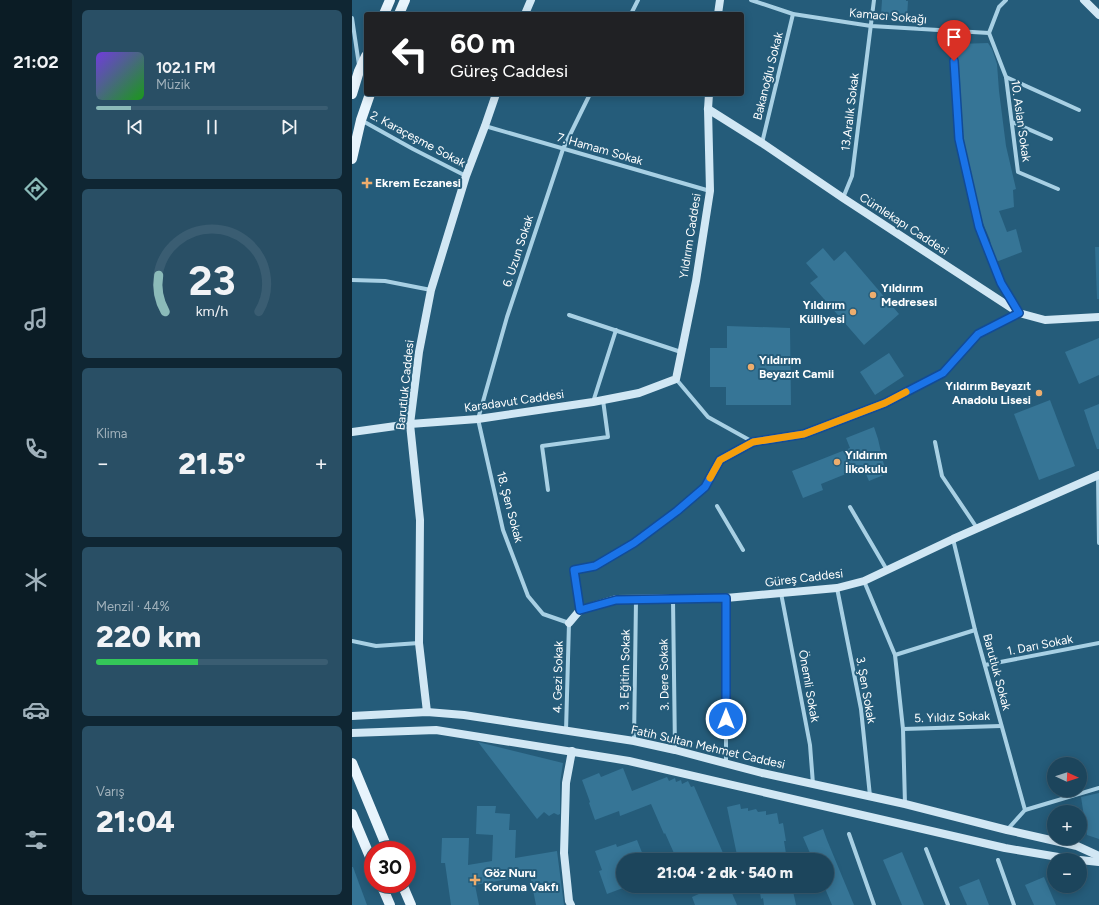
<!DOCTYPE html>
<html lang="tr">
<head>
<meta charset="utf-8">
<style>
	body { margin:0; font-family:Figtree,sans-serif; background:#294f65; color:#f1f3f6; height:100vh; display:flex; flex-direction:column; font-size:15px; white-space:nowrap }
	* { box-sizing:border-box; margin:0 }
	p { font-size:13px; color:#a0b1bb }
	.icon { flex:none; width:22px; height:22px; fill:none; stroke:currentColor; stroke-width:2; stroke-linecap:round; stroke-linejoin:round }
	.map { position:relative; flex:1; overflow:hidden }
	.panel { display:flex; flex-direction:column; gap:10px; padding:10px; background:#0f2633; width:280px }
	.panel>* { flex:none }
	.hud { position:absolute; left:12px; top:12px; width:380px; height:84px; border-radius:4px; box-shadow:0 2px 10px #0003,0 0 0 1px #3a5d72; background:#202124; color:#fff; overflow:hidden }
	.needle { width:26px; rotate:93deg }
	.buttons { position:absolute; left:695px; top:757px; display:grid; gap:8px }
	.buttons a { display:grid; place-items:center; width:40px; height:40px; border-radius:50%; background:#1c455c; box-shadow:0 2px 10px #0003,0 0 0 1px #3a5d72; font-size:20px }
	.speed { position:absolute; left:12px; top:841px; display:flex; gap:8px; font-size:20px; font-weight:700; text-align:center }
	.speed>* { display:grid; place-content:center; width:52px; height:52px; border-radius:50%; background:#1c455c; box-shadow:0 2px 10px #0003,0 0 0 1px #3a5d72; line-height:1 }
	.speed .limit { border:6px solid #d22; background:#fff; color:#111 }
	.pin { position:absolute; display:grid; place-items:center; width:34px; height:34px; color:#fff; margin:-41px -17px; border-radius:50% 50% 50% 0; rotate:-45deg; box-shadow:0 0 4px #0007 }
	.pin .icon { rotate:45deg }
	.me { position:absolute; width:44px; margin:-22px; rotate:0deg; stroke-linejoin:round; filter:drop-shadow(0 0 3px #0008) }
	.turn { display:flex; align-items:center; gap:14px; height:84px; padding:0 20px; font-size:18px }
	.turn .icon { width:52px; height:52px; stroke-width:2.5 }
	.turn b { display:block; font-size:28px; line-height:34px }
	.big { font-size:30px; font-weight:800; line-height:1.1 }
	.panel .tile { flex:1; display:flex; flex-direction:column; justify-content:center; gap:6px; min-width:0; padding:0 14px; border-radius:6px; background:#294f65 }
	.panel .dial { align-items:center; gap:0 }
	.dial svg { height:104px; overflow:visible; fill:none; stroke:#3a5d72; stroke-width:7; stroke-linecap:round; text-anchor:middle }
	.dial text { fill:#f1f3f6; stroke:none }
	.song { display:flex; align-items:center; gap:12px }
	.cover { width:48px; height:48px; border-radius:6px; background:linear-gradient(135deg,hsl(260 70% 55%),hsl(120 70% 35%)) }
	.played { height:4px; border-radius:2px; background:linear-gradient(90deg,#8bbbb9 15%,#3a5d72 15%) }
	.keys { display:flex; justify-content:space-around; direction:ltr }
	.heat { display:flex; justify-content:space-between; align-items:center; font-size:22px; direction:ltr }
	.charge { height:6px; border-radius:3px; background:linear-gradient(90deg,#34c759 44%,#3a5d72 0) }
	.trip { position:absolute; left:264px; top:853px; width:218px; height:40px; border-radius:20px; background:#1c455c; box-shadow:0 2px 10px #0003,0 0 0 1px #3a5d72; font-weight:800; line-height:40px; text-align:center }
	main { display:flex; flex:1; min-height:0 }
	.tab-bar { display:flex; flex-direction:column; width:72px; justify-content:space-around; align-items:center; background:#0b1c25; color:#a0b1bb }
	.tab-bar .icon { width:28px; height:28px }
	.tab-bar .active { color:#8bbbb9 }
	.tab-bar b { font-size:18px; color:#f1f3f6 }
	.map>svg:first-child { display:block }
	.green { fill:#307091 }
	.building { fill:#367596 }
	.lines { fill:none; stroke-linecap:round; stroke-linejoin:round }
	.street { stroke:#a8d0e4; stroke-width:4 }
	.secondary { stroke:#d1e7f4; stroke-width:8 }
	.primary { stroke:#e8f4fc; stroke-width:10 }
	.route-casing { stroke:#114b97; stroke-width:10 }
	.route { stroke:#1a73e8; stroke-width:7 }
	.slow { stroke:#f59e0b; stroke-width:7 }
	.poi-dot { fill:#edad6d; stroke:#255c7a; stroke-width:1.5 }
	.labels { text-anchor:middle; stroke-width:4; stroke-linejoin:round; paint-order:stroke }
	.street-label { font-size:12px; fill:#fff; stroke:#255c7a }
	.poi-label { font-size:12px; font-weight:bold; fill:#fff; stroke:#255c7a; text-anchor:start }
</style>
</head>
<body>
<main>
<nav class="tab-bar">
<b>21:02</b>
<svg class="icon active" aria-label="directions" viewBox="0 0 24 24"><path d="M12 3l9 9-9 9-9-9zM9 14v-3h6M13 9l2 2-2 2"/></svg>
<svg class="icon" aria-label="music" viewBox="0 0 24 24"><path d="M9 18V5l10-2v13"/><circle cx="6" cy="18" r="3"/><circle cx="16" cy="16" r="3"/></svg>
<svg class="icon" aria-label="phone" viewBox="0 0 24 24"><path d="M5 4h4l2 5-3 2q2 4 5 5l2-3 5 2v4C11 20 4 13 5 4z"/></svg>
<svg class="icon" aria-label="climate" viewBox="0 0 24 24"><path d="M12 3v18M4 7l16 10M4 17L20 7"/></svg>
<svg class="icon" aria-label="car" viewBox="0 0 24 24"><path d="M5 17H2v-5l4-1 3-4h7l3 4 3 1v5h-3M9 17h6M6 11h13"/><circle cx="7" cy="17" r="2"/><circle cx="17" cy="17" r="2"/></svg>
<svg class="icon" aria-label="filters" viewBox="0 0 24 24"><path d="M4 7h16M4 17h16"/><circle cx="9" cy="7" r="2"/><circle cx="15" cy="17" r="2"/></svg>
</nav>
<section class="panel">
<div class="tile">
<div class="song"><i class="cover"></i><div><b>102.1 FM</b><p>Müzik</p></div></div>
<div class="played"></div>
<div class="keys"><svg class="icon" aria-label="previous" viewBox="0 0 24 24"><path d="M18 5L8 12l10 7zM5 5v14"/></svg><svg class="icon" aria-label="pause" viewBox="0 0 24 24"><path d="M8 5v14M16 5v14"/></svg><svg class="icon" aria-label="next" viewBox="0 0 24 24"><path d="M6 5l10 7-10 7zM19 5v14"/></svg></div>
</div>
<div class="tile dial"><svg viewBox="0 0 100 80">
<path d="M14 69A42 42 0 1 1 86 69"/>
<path d="M14 69A42 42 0 0 1 9 41" stroke="#8bbbb9"/>
<text x="50" y="56" font-size="32" font-weight="700">23</text>
<text x="50" y="72" font-size="11">km/h</text>
</svg></div>
<div class="tile"><p>Klima</p>
<div class="heat"><a>−</a><b class="big">21.5°</b><a>+</a></div>
</div>
<div class="tile"><p>Menzil · 44%</p><b class="big">220 km</b><div class="charge"></div></div>
<div class="tile"><p>Varış</p><b class="big">21:04</b></div>
</section>
<div class="map">
<svg width="747" height="905" viewBox="0 0 747 905">
	<rect width="100%" height="100%" fill="#255c7a"/>
	<path class="green" d="M743,247h4v52h-2z"/>
	<g class="building">
		<path d="M530,0h24v1h2l-1,16 -26,-2z"/>
		<path d="M636,43l4,6 5,15 2,27 7,55 10,43 -3,1 1,17 -15,4 8,21 9,-3 6,23 -26,10 -4,-11 -2,-11 -10,-24 -15,-68 -3,-21 -4,-59v-24z"/>
		<path d="M471,248l11,13 11,-10 54,63 -35,31 -54,-62 8,-6 -12,-14z"/>
		<path d="M375,326l63,2 1,77h-65v-18h-16v-39h17z"/>
		<path d="M747,338v37l-20,9 -14,-32z"/>
		<path d="M537,353l15,23 -29,19 -15,-23z"/>
		<path d="M698,400l25,66 -36,14 -25,-66z"/>
		<path d="M747,404v45h-2l-13,-39z"/>
		<path d="M522,427l4,12 8,35 -17,7 -6,-14 -42,17 2,6 -20,8 -11,-27 58,-23 -4,-10z"/>
		<path d="M126,742l85,21 -3,20v31l-2,1 -4,-2 -5,3 -5,-4 -7,7z"/>
		<path d="M271,768l9,23 35,-14 2,4 6,-3 1,4 5,-2 1,4 6,-3 3,6 3,-1 32,74h-49l-12,-27 -1,1 -13,-30 -31,12 -1,-5 -24,9 -6,-17 1,-1 -8,-22 17,-7 2,4z"/>
		<path d="M747,793v46l-12,-4 -6,-38z"/>
		<path d="M388,804l1,5 7,-1v3l8,-2 2,3 8,-1v4l11,-2 2,11 4,-1 3,18h-2l3,19h-49l-11,-53z"/>
		<path d="M125,806h19l-1,7 15,1 -1,16h7l-1,28 42,-7 7,54h-28l-6,-30 -55,10 4,20h-28l-6,-42h-4l1,-25h27l-1,27 24,-4 1,-26 -17,-1z"/>
		<path d="M471,829l4,11 27,65h-22l-8,-19h3v-26h-14l-10,-23z"/>
		<path d="M285,840l8,20h-22v28l-16,6 -8,-23 3,-1 -7,-19 21,-7 1,3z"/>
		<path d="M550,852l22,53h-22l-19,-45z"/>
		<path d="M0,867h1l14,38h-15z"/>
		<path d="M692,877l12,28h-22l-9,-20z"/>
		<path d="M627,879l10,26h-22l-8,-18z"/>
		<path d="M365,886h12l8,19h-42l-3,-8z"/>
		<path d="M407,886h33l4,19h-32l-1,-7 -2,1z"/>
	</g>
	<g class="lines">
		<g class="street">
			<path d="M399,0l42,14 78,12 118,7 10,-26 7,-7"/>
			<path d="M279,14l7,-14"/>
			<path d="M0,18l7,47"/>
			<path d="M637,33l17,44 12,95 40,17"/>
			<path d="M654,77l73,33"/>
			<path d="M9,120l52,29 53,27"/>
			<path d="M660,122l39,17"/>
			<path d="M133,126l225,65"/>
			<path d="M410,143l31,-129"/>
			<path d="M491,198l9,-22 22,-176"/>
			<path d="M0,280l33,1 46,9"/>
			<path d="M217,315l112,37"/>
			<path d="M324,379l32,38 45,25 51,-8 81,-31 58,-30 35,-39 41,-21 -18,-30 -22,-56 -20,-88 -7,-109"/>
			<path d="M241,402l23,-72"/>
			<path d="M583,442l7,34 35,52"/>
			<path d="M746,476l1,67"/>
			<path d="M196,490l-6,-44 66,-9 -5,-37"/>
			<path d="M365,506l26,44"/>
			<path d="M498,507l37,63"/>
			<path d="M601,539l22,91 50,180"/>
			<path d="M512,581l31,74 8,74 2,75"/>
			<path d="M485,588l24,121 9,87"/>
			<path d="M429,593l29,152 3,39"/>
			<path d="M321,600l2,150"/>
			<path d="M228,610l-6,-41 21,-3 39,-23 43,-32 28,-24 15,-27 33,-18"/>
			<path d="M0,641l24,5 43,-3"/>
			<path d="M543,655l80,-25"/>
			<path d="M633,665l114,-22"/>
			<path d="M551,729l98,-3"/>
			<path d="M214,731l3,-108 -26,-9 -15,-18 -25,-66 -25,-111 29,-102 56,-168 27,-55"/>
			<path d="M282,741l2,-141"/>
			<path d="M374,764v-166"/>
			<path d="M655,830l18,-20 74,-22"/>
			<path d="M497,834l25,71"/>
			<path d="M574,849l22,56"/>
			<path d="M646,860l16,45"/>
		</g>
		<g class="secondary">
			<path d="M732,0l15,15"/>
			<path d="M173,14l6,-14"/>
			<path d="M366,14l2,-14"/>
			<path d="M356,109l54,34 81,55 176,115 26,7 54,-3"/>
			<path d="M0,432l58,-8 68,-5 115,-17 46,-9 37,-14 20,-98 14,-90 -2,-82 1,-15"/>
			<path d="M217,623l11,-13 36,-11 110,-1 111,-10 27,-7 89,-42 146,-64"/>
			<path d="M75,712l-8,-69 1,-123 -10,-96 9,-72 12,-62 35,-114 19,-50 11,-32"/>
			<path d="M0,716l75,-4 37,3 170,26 41,9 87,23 143,31 102,26 70,16 22,10"/>
			<path d="M0,733l84,-3 193,31 376,87 71,12"/>
			<path d="M728,860l19,2"/>
			<path d="M219,905l-2,-4 -5,-48 2,-70 6,-32"/>
		</g>
		<g class="primary">
			<path d="M32,14l6,-14"/>
			<path d="M47,14l6,-14"/>
			<path d="M0,94l7,-23 7,-15"/>
			<path d="M0,159l9,-39 9,-26"/>
			<path d="M0,763l36,87"/>
			<path d="M0,814l21,50"/>
			<path d="M29,884l9,21"/>
			<path d="M50,884l9,21"/>
		</g>
	</g>
	<g class="lines">
		<defs>
			<path id="route" d="M374,719v-121l-110,2 -36,10 -6,-40 21,-4 39,-23 43,-32 28,-24 15,-27 33,-18 51,-8 81,-31 58,-30 35,-39 41,-21 -18,-30 -22,-56 -20,-88 -5,-78"/>
		</defs>
		<use href="#route" class="route-casing"/>
		<use href="#route" class="route"/>
		<path class="slow" d="M358,478l10,-18 33,-18 51,-8 81,-31 21,-11"/>
	</g>
	<g class="poi-dot">
		<path d="M13 177h4v4h4v4h-4v4h-4v-4h-4v-4h4z"/>
		<circle cx="521" cy="295" r="4"/>
		<circle cx="501" cy="312" r="4"/>
		<circle cx="399" cy="367" r="4"/>
		<circle cx="687" cy="393" r="4"/>
		<circle cx="485" cy="462" r="4"/>
		<path d="M121 874h4v4h4v4h-4v4h-4v-4h-4v-4h4z"/>
	</g>
	<g class="labels">
		<g class="street-label">
			<text transform="translate(536 16) rotate(5)" y="4">Kamacı Sokağı</text>
			<text transform="translate(416 76) rotate(-76)" y="4">Bakanoğlu Sokak</text>
			<text transform="translate(498 112) rotate(-83)" y="4">13.Aralık Sokak</text>
			<text transform="translate(669 121) rotate(82)" y="4">10. Aslan Sokak</text>
			<text transform="translate(66 139) rotate(28)" y="4">2. Karaçeşme Sokak</text>
			<text transform="translate(248 149) rotate(16)" y="4">7. Hamam Sokak</text>
			<text transform="translate(552 224) rotate(33)" y="4">Cümlekapı Caddesi</text>
			<text transform="translate(338 236) rotate(-81)" y="4">Yıldırım Caddesi</text>
			<text transform="translate(166 251) rotate(-72)" y="4">6. Uzun Sokak</text>
			<text transform="translate(53 385) rotate(-84)" y="4">Barutluk Caddesi</text>
			<text transform="translate(162 401) rotate(-8)" y="4">Karadavut Caddesi</text>
			<text transform="translate(158 507) rotate(75)" y="4">18. Şen Sokak</text>
			<text transform="translate(452 578) rotate(-7)" y="4">Güreş Caddesi</text>
			<text transform="translate(688 645) rotate(-11)" y="4">1. Darı Sokak</text>
			<text transform="translate(273 670) rotate(-89)" y="4">3. Eğitim Sokak</text>
			<text transform="translate(645 672) rotate(75)" y="4">Barutluk Sokak</text>
			<text transform="translate(312 675) rotate(-91)" y="4">3. Dere Sokak</text>
			<text transform="translate(206 677) rotate(-89)" y="4">4. Gezi Sokak</text>
			<text transform="translate(457 686) rotate(80)" y="4">Önemli Sokak</text>
			<text transform="translate(514 690) rotate(80)" y="4">3. Şen Sokak</text>
			<text transform="translate(600 717) rotate(-2)" y="4">5. Yıldız Sokak</text>
			<text transform="translate(356 747) rotate(13)" y="4">Fatih Sultan Mehmet Caddesi</text>
		</g>
		<g class="poi-label">
			<text x="23" y="187">Ekrem Eczanesi</text>
			<text x="529" y="292">Yıldırım<tspan x="529" dy="14">Medresesi</tspan></text>
			<text x="493" y="309" text-anchor="end">Yıldırım<tspan x="493" dy="14">Külliyesi</tspan></text>
			<text x="407" y="364">Yıldırım<tspan x="407" dy="14">Beyazıt Camii</tspan></text>
			<text x="679" y="390" text-anchor="end">Yıldırım Beyazıt<tspan x="679" dy="14">Anadolu Lisesi</tspan></text>
			<text x="493" y="459">Yıldırım<tspan x="493" dy="14">İlkokulu</tspan></text>
			<text x="132" y="877">Göz Nuru<tspan x="132" dy="14">Koruma Vakfı</tspan></text>
		</g>
	</g>
</svg>
<div class="buttons">
<a><svg class="needle" viewBox="-14 -14 28 28"><path d="M0-13l5 13h-10z" fill="#e53935"/><path d="M0 13l5-13h-10z" fill="#a0b1bb"/></svg></a>
<a>+</a>
<a>−</a>
</div>
<div class="speed"><div class="limit">30</div></div>
<div class="pin" style="left:602px;top:61px;background:#d93025"><svg class="icon" aria-label="arrive" viewBox="0 0 24 24"><path d="M6 21V4h12l-3 4 3 4H6"/></svg></div>
<svg class="me" style="left:374px;top:719px" viewBox="-20 -20 40 40"><circle r="17" fill="#1a73e8" stroke="#fff" stroke-width="3"/><path d="M0-11L8 9 0 5-8 9z" fill="#fff"/></svg>
<div class="trip">21:04 · 2 dk · 540 m</div>
<div class="hud">
<div class="turn"><svg class="icon" aria-label="left" viewBox="0 0 24 24"><path d="M17 20v-9H6M10 6l-5 5 5 5"/></svg><div><b>60 m</b>Güreş Caddesi</div></div>
</div>
</div>
</main>
</body>
</html>
